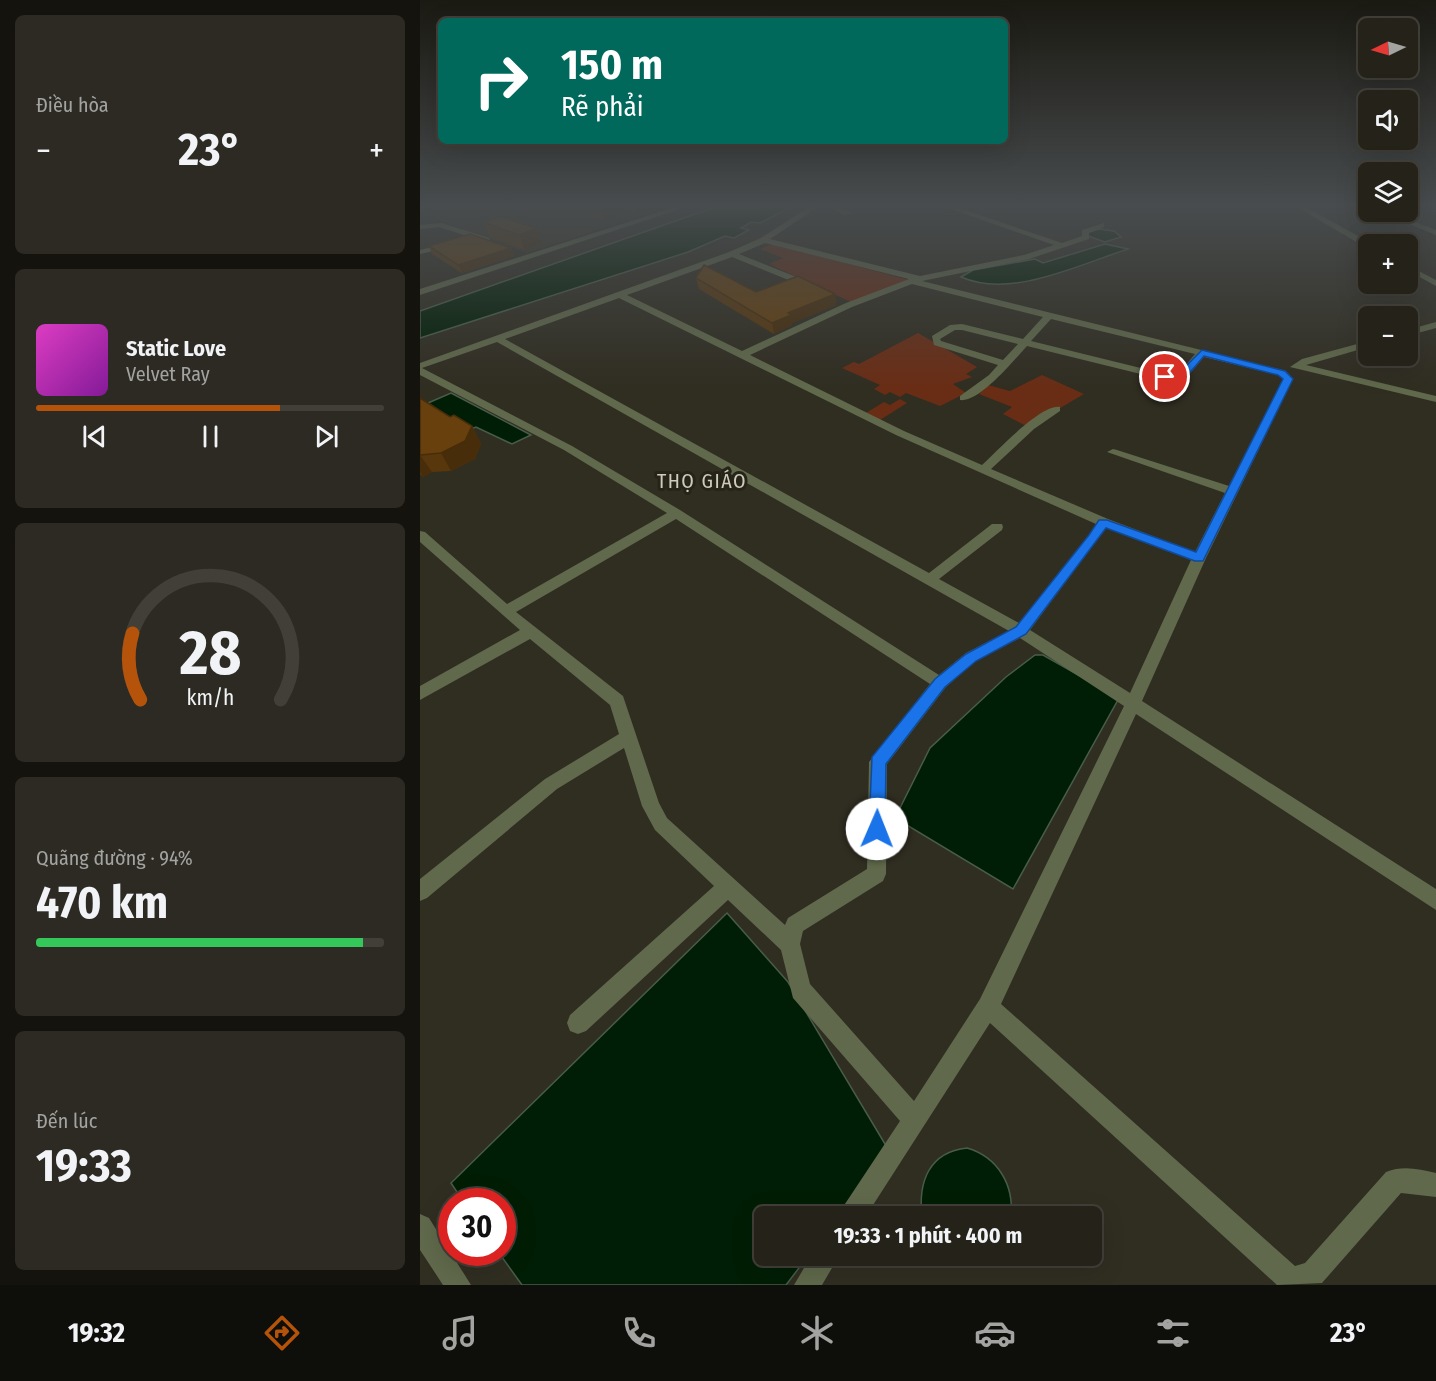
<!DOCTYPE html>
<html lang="vi">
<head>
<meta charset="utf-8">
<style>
	body { margin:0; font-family:"Fira Sans Condensed",sans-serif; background:#2c2a22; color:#f1f3f6; height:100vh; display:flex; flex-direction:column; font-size:22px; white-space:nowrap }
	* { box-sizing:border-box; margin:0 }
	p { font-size:20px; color:#a3a4a2 }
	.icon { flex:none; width:33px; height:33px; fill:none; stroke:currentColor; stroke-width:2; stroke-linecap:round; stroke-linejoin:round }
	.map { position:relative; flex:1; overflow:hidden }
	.drawer { display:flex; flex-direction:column; gap:15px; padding:15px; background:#14130e; width:420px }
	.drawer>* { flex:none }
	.guide { position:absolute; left:18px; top:18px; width:570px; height:126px; border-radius:9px; box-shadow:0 6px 24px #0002,0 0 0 2px #413f38; background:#00695c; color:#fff; overflow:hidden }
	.needle { width:39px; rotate:265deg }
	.tools { position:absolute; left:938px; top:18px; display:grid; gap:12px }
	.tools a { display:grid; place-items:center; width:60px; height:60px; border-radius:9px; background:#242219; box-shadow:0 6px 24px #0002,0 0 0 2px #413f38; font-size:30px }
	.speed { position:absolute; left:18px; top:1188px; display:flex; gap:12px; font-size:30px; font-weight:700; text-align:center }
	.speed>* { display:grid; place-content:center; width:78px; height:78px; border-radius:50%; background:#242219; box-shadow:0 6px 24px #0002,0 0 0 2px #413f38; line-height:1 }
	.speed .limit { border:9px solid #d22; background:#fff; color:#111 }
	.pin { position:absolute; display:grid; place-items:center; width:51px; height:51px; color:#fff; margin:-26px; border:3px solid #fff; border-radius:50%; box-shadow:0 2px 6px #0007 }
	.me { position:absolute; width:66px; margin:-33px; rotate:1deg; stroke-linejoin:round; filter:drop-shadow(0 0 4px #0008) }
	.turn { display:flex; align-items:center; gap:21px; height:126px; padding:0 24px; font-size:27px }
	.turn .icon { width:78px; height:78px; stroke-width:2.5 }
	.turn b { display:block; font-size:42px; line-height:51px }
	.big { font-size:45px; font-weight:700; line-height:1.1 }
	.drawer .card { flex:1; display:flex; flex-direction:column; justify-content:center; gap:9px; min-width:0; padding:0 21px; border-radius:9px; background:#2c2a22 }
	.drawer .dial { align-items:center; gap:0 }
	.dial svg { height:156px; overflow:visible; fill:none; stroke:#413f38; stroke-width:7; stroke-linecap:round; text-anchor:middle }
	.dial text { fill:#f1f3f6; stroke:none }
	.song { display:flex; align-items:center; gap:18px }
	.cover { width:72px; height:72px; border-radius:9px; background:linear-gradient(135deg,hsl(310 70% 55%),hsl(290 70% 35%)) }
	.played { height:6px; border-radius:3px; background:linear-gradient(90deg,#b45309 70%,#413f38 70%) }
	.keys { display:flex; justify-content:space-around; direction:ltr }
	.heat { display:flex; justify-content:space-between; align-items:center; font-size:33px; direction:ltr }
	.charge { height:9px; border-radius:4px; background:linear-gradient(90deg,#34c759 94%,#413f38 0) }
	.trip { position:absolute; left:334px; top:1206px; width:348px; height:60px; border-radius:9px; background:#242219; box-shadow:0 6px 24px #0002,0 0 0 2px #413f38; font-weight:700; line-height:60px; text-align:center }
	.menu { display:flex; height:96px; justify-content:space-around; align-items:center; background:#0e0e0a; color:#a3a4a2 }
	.menu .icon { width:42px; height:42px }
	.menu .current { color:#b45309 }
	.menu b { font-size:27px; color:#f1f3f6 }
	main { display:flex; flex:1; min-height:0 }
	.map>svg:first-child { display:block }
	.built { fill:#3b3624 }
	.green { fill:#692d15 }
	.water { fill:#001e05; stroke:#485d49; stroke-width:1.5 }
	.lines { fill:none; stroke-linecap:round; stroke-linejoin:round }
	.minor { fill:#60694b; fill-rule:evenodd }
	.wall { fill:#59370c }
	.shaded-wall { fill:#482d0a }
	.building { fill:#67400e; stroke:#482d0a; stroke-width:1.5 }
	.route { fill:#1a73e8; stroke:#114b97; stroke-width:1.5 }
	.labels { text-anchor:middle; stroke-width:6; stroke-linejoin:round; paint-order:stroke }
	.quarter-label { font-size:20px; letter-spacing:1.5px; fill:#cecbbc; stroke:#262318 }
</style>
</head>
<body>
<main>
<section class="drawer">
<div class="card"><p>Điều hòa</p>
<div class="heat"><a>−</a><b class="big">23°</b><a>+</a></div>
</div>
<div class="card">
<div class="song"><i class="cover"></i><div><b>Static Love</b><p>Velvet Ray</p></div></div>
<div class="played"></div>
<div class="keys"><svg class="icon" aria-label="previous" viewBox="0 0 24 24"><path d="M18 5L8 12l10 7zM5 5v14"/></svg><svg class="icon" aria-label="pause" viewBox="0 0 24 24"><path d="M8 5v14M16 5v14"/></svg><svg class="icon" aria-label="next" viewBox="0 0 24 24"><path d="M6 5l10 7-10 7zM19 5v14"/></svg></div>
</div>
<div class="card dial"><svg viewBox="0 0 100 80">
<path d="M14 69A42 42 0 1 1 86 69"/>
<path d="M14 69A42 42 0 0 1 10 35" stroke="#b45309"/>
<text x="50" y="56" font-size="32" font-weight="700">28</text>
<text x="50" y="72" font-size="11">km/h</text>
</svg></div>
<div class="card"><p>Quãng đường · 94%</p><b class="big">470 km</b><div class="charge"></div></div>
<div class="card"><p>Đến lúc</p><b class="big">19:33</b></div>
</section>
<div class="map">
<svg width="1016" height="1285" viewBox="0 0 1016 1285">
	<rect width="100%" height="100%" fill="#302d21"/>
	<path class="built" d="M0,207h248l-141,46 -107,-40z"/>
	<g class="green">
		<path d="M352,244l137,36 -58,22 -82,-38 14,-6 -23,-9z"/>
		<path d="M498,333l59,34 -11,7 6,3 -19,7 13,9 -26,13 -34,-13 -6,4 -10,-5 -5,3 -11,-6 6,-4 -38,-17 12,-6 5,2z"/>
		<path d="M622,375l42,19 -56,33 -25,-13 9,-7 -33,-13 9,-9 22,6z"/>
		<path d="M480,399l7,4 -27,17 -14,-7 18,-11 6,3z"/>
	</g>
	<g class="water">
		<path d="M295,207h76l-31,16 -9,-1 -10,6 8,2 -15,8 -9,-2 -37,16 -268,86v-27z"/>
		<path d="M679,229l15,2 7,6 -16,5 -17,-6v-4z"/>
		<path d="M685,244l23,5c-50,16 -117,50 -167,28l12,-7 62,-11 8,4z"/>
		<path d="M31,393l80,42 -19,9 -36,-17 -8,3 -40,-27z"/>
		<path d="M615,655h8l76,43 -106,191 -118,-71 35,-70 76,-71z"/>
		<path d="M307,913l61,69 100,167 -51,67h-72v40h43l-22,29h-264l-23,-32 3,-1v-50l-39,-1 -12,-18z"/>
		<path d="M547,1148c31,9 47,37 44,68h-89c-4,-34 7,-64 45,-68z"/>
	</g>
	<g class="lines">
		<g class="minor">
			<path d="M255,207h11l-266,88v-6z"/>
			<path d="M389,207h9l-48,32 150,37 104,-21 30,-10 -109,-38h11l106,36 20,-7v-6l22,-7v4l-15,6v6l-60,20 -107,22 364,90 7,8 -87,179 -64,143 294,188v21l-300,-196 -135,290 294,262 10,-3 81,-91c17,-7 33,-3 50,1v24l-35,-4 -79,90 -45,2 -287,-262 -124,193h-26l3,-9 57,-86 -107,-123 -12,-48 -53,-50 -142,131 -8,3 -8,-3 -3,-8 3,-8 144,-129 -59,-56 -13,-24 -18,-58 -67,41 -130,109 -7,3v-22l125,-100 74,-45 -9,-29 -80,-66 -110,61v-14l100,-56 -100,-88v-11l5,1 82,72 160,-91 -103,-63 -144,-75v-12l309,-111 32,-14zM345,243l144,36 -63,24 -104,48 -115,-56 105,-38 76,31h6v-4l-75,-30zM492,284l131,33 -20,22 -61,-15 -12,1 -18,11 2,9 64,20 -9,10 -29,21v4c19,3 54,-40 67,-54l138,34 22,-3 17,-20 74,18 5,4 -54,107 -112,-36 -4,-1 -6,3 118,41 -30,59 -87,-33 -117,-50 43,-40 26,-18v-4c-19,-3 -63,44 -78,58l-78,-34 -154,-76 102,-48zM199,298l277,137 200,89 -7,12 -70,87 -80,-44 63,-49 1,-3 -1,-3h-10l-63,49 -424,-234zM631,319l144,35 -15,18 -15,2 -134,-33zM535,330h7l56,14 -15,16 -62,-19 -1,-2zM77,342l512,289 -43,22 -27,22 -259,-165 -108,-64 -150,-78zM256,519l254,165 -61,78 -2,107 -79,49 -3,7 -118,-107 -8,-15 -36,-107 -107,-84zM686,528l85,32 -61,133 -100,-63zM600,638l104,68 -144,293 -66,102 -104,-117 -10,-40 3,-13 80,-50 3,-7 1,-110 59,-77 30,-26z"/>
			<path d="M410,207h10l11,6 -7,2z"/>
			<path d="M877,207h9l66,37 -7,3z"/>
			<path d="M960,212h9l47,18v5z"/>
			<path d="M22,223l47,15 1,2 -4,2 -47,-15 -19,2v-4z"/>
			<path d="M29,243l4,2 -1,2 -32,7v-4z"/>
			<path d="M987,265l29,15v6l-29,-16z"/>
			<path d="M1016,322v6l-29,8v-6z"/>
			<path d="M948,341v6l-62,18 130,31v6l-146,-35 12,-8z"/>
			<path d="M0,1214l9,4 42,67h-28l-23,-35z"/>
			<path d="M391,1256h28l-17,29h-28z"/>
		</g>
	</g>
	<g class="wall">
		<path d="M132,207h112l-25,9 -13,-4 -21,8 -32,-10 -5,2z"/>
		<path d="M82,217l40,26 -17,7 -35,-13 -7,-15z"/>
		<path d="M9,246l82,2 3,8 -52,17 -30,-19z"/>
		<path d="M276,278l60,14 79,2 1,11 -44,18v2l-18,9 -75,-45z"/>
		<path d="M0,398l30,19 22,9 9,18 -6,15 -24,12 -19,1 -9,5 -3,-3z"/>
	</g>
	<g class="shaded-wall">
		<path d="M146,207h6l1,3 -5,2z"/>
		<path d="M181,207h24l1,5 -21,8z"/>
		<path d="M216,207h28l-25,9z"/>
		<path d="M116,228l6,15 -17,7 -6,-15z"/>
		<path d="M91,248l3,8 -52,17 -4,-8z"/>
		<path d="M415,294l1,11 -44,18v2l-18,9 -2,-11 16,-10z"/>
		<path d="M52,426l9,18 -6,15 -24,12 -10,-18z"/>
		<path d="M0,455l12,17 -9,5 -3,-5z"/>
	</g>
	<g class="building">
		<path d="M82,217l34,11 -17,7 -36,-13z"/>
		<path d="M50,234l41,14 -53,17 -29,-19z"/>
		<path d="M284,265l52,27 42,-16 37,18 -47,19 3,2 -19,8 -76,-45z"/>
		<path d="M0,398l30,19 4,-2 18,11 -7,15 -24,12 -21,2z"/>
	</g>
	<linearGradient id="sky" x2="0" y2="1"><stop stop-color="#1a1912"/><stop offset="0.53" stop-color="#484c4e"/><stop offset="1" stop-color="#484c4e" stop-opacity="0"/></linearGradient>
	<rect width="1016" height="387" fill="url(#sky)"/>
	<path class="route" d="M782,350l83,21 8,8 -90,182h-8l-89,-33 -80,106 -50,27 -31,26 -59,77 -1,65 -2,6 -6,2 -6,-2 -2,-6 3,-72 63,-78 31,-25 50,-27 73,-92 10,-15h8l89,32 87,-173 -5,-4 -74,-19 -18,21 -21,3 -5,-3 20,-5z"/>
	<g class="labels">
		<g class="quarter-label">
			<text x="282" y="488">THỌ GIÁO</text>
		</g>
	</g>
</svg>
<div class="tools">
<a><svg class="needle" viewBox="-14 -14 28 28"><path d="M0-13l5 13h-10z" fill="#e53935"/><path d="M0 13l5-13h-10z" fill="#a3a4a2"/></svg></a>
<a><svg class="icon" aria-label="sound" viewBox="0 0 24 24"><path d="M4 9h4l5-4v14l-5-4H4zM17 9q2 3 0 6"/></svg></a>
<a><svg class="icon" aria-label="layers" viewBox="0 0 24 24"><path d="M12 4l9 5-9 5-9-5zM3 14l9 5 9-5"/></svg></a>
<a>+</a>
<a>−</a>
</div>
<div class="speed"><div class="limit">30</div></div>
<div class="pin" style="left:745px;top:377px;background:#d93025"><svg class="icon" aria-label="arrive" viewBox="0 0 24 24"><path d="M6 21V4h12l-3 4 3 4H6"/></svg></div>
<svg class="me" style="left:457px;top:829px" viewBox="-20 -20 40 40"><circle r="19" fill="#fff"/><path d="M0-13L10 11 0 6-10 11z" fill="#1a73e8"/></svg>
<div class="trip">19:33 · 1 phút · 400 m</div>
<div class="guide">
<div class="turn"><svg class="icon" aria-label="right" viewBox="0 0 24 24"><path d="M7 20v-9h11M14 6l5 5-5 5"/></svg><div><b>150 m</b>Rẽ phải</div></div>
</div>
</div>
</main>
<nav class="menu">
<b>19:32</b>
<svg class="icon current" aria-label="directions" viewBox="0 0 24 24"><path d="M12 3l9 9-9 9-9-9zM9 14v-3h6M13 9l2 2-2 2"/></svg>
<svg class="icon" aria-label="music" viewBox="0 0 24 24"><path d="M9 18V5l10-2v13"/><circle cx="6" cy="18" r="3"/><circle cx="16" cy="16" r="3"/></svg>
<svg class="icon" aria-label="phone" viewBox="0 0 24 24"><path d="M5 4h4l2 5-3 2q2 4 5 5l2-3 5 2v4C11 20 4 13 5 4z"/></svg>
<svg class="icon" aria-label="climate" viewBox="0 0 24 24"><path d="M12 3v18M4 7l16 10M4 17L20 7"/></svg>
<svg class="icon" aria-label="car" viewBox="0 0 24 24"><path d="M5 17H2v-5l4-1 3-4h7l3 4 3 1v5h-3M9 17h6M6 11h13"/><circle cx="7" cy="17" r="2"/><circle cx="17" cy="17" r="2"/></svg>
<svg class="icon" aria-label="filters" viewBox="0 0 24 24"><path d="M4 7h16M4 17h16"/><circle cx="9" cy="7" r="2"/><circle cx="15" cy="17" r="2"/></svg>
<b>23°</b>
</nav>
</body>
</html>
